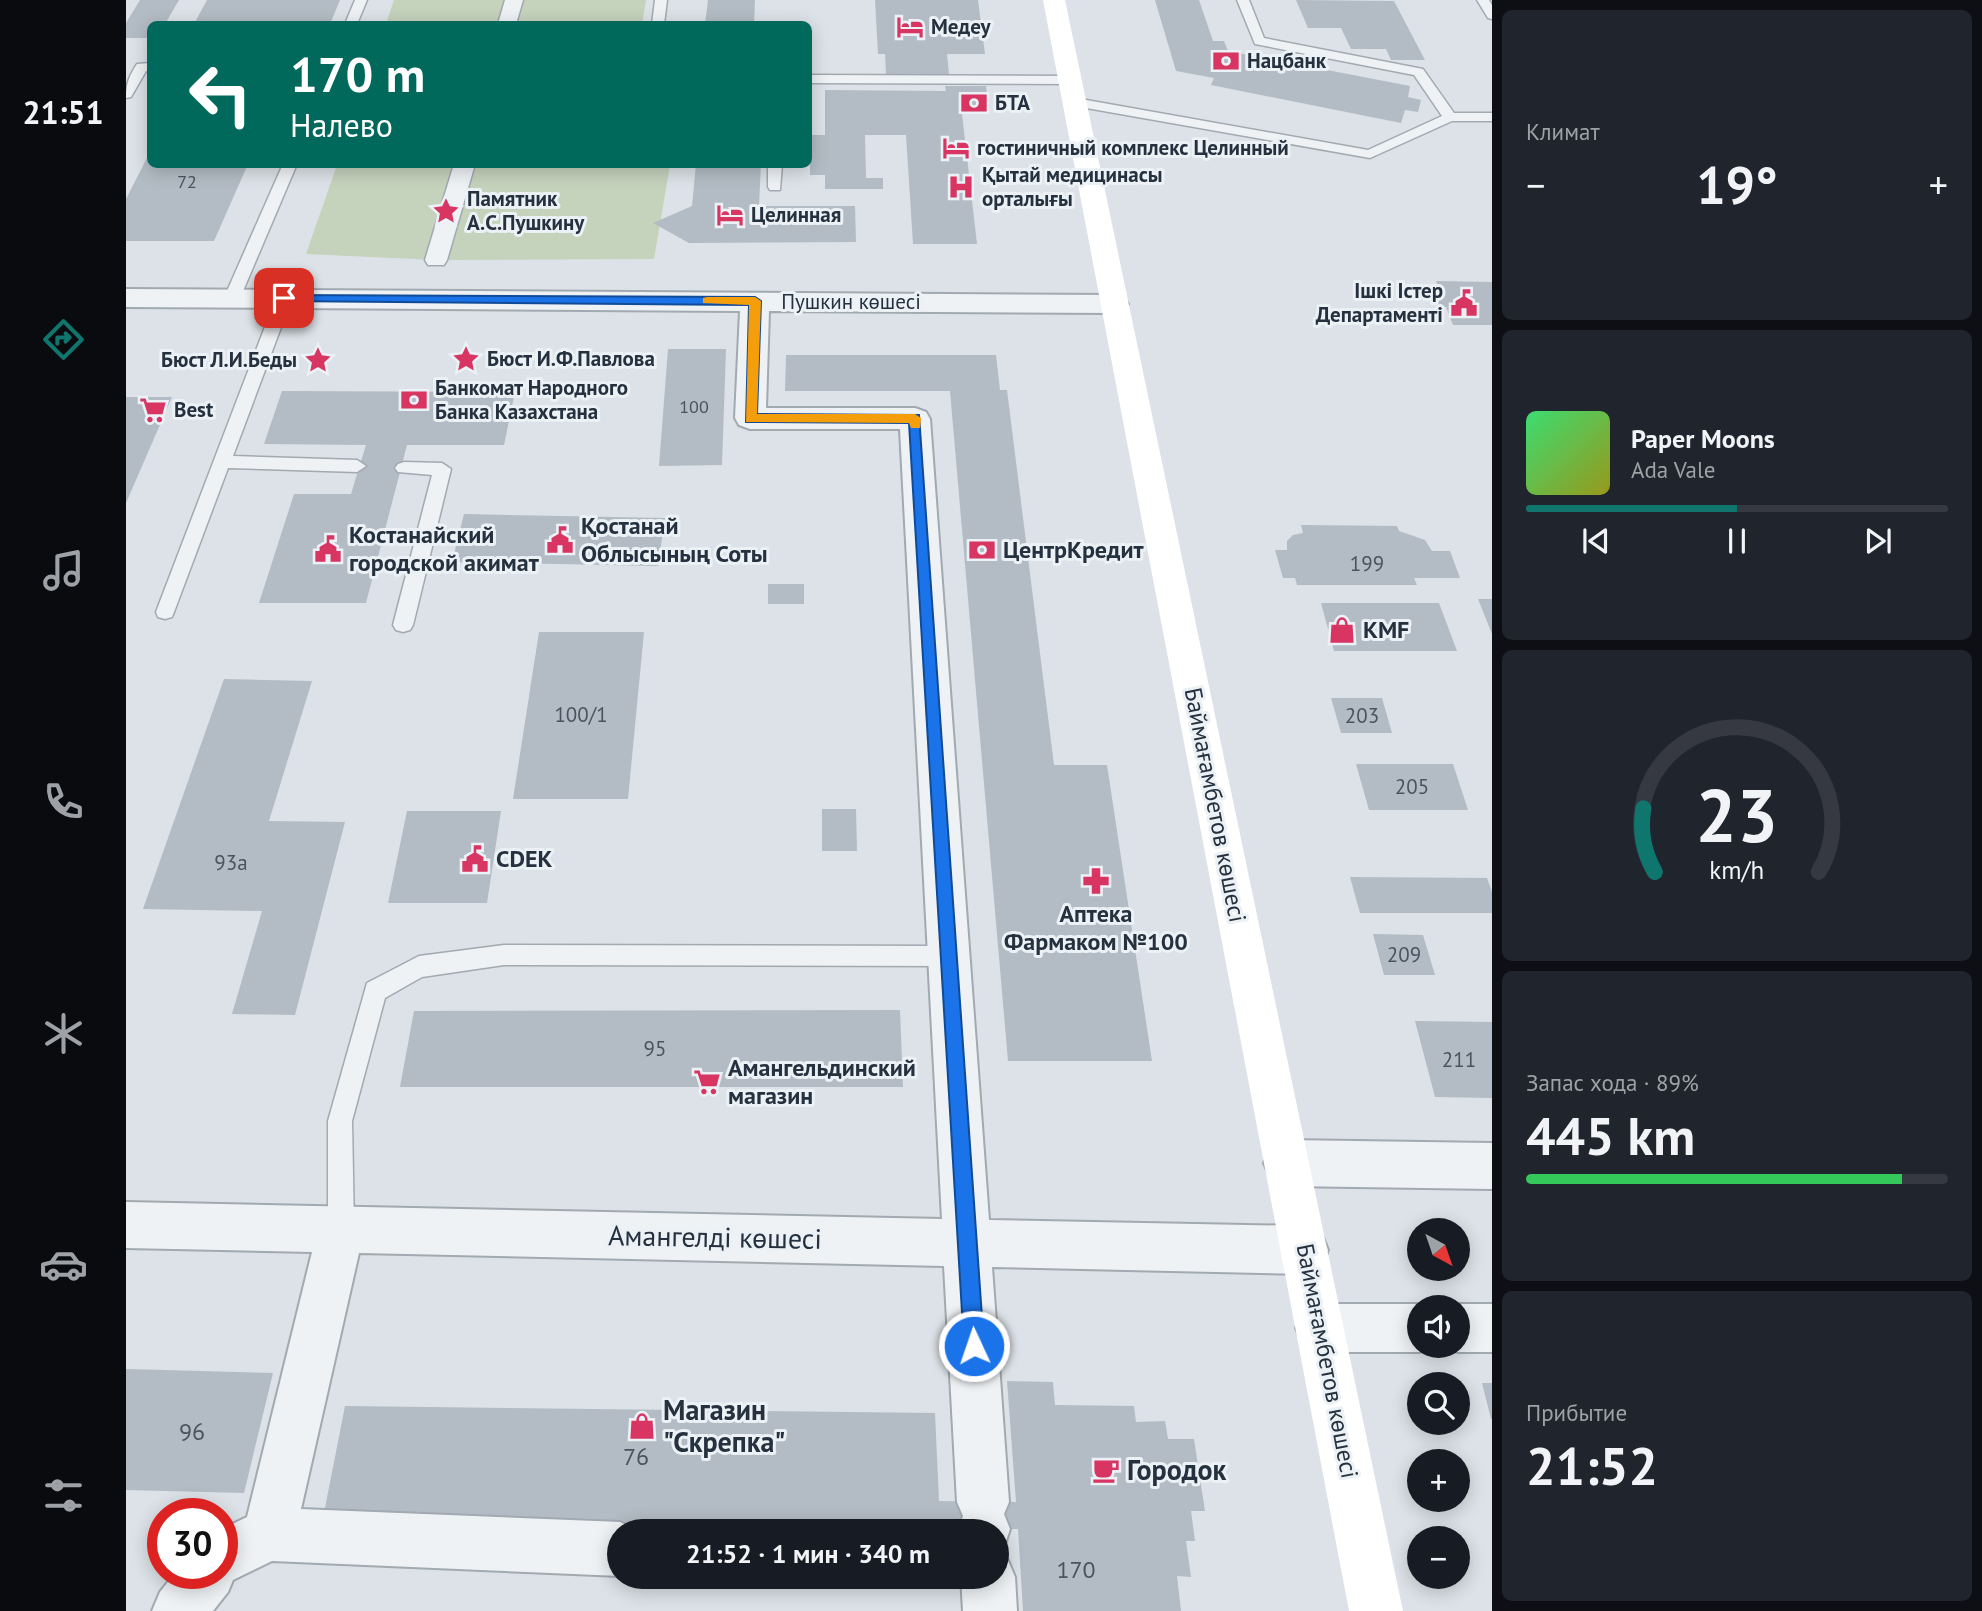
<!DOCTYPE html>
<html lang="ru">
<head>
<meta charset="utf-8">
<style>
	body { margin:0; font-family:"PT Sans",sans-serif; background:#20242c; color:#f1f3f6; height:100vh; display:flex; flex-direction:column; font-size:26px; white-space:nowrap }
	* { box-sizing:border-box; margin:0 }
	p { font-size:23px; color:#9ea1a6 }
	.icon { flex:none; width:38px; height:38px; fill:none; stroke:currentColor; stroke-width:2; stroke-linecap:round; stroke-linejoin:round }
	.map { position:relative; flex:1; overflow:hidden }
	.drawer { display:flex; flex-direction:column; gap:10px; padding:10px; background:#0d0f14; width:490px }
	.drawer>* { flex:none }
	.banner { position:absolute; left:21px; top:21px; width:665px; height:147px; border-radius:10px; box-shadow:0 4px 18px #0003; background:#00695c; color:#fff; overflow:hidden }
	.needle { width:46px; rotate:140deg }
	.controls { position:absolute; left:1281px; top:1218px; display:grid; gap:14px }
	.controls a { display:grid; place-items:center; width:63px; height:63px; border-radius:50%; background:#171b24; box-shadow:0 4px 18px #0003; font-size:35px }
	.speed { position:absolute; left:21px; top:1498px; display:flex; gap:14px; font-size:35px; font-weight:700; text-align:center }
	.speed>* { display:grid; place-content:center; width:91px; height:91px; border-radius:50%; background:#171b24; box-shadow:0 4px 18px #0003; line-height:1 }
	.speed .limit { border:10px solid #d22; background:#fff; color:#111 }
	.pin { position:absolute; display:grid; place-items:center; width:60px; height:60px; color:#fff; margin:-30px; border-radius:14px; box-shadow:0 4px 10px #0006 }
	.me { position:absolute; width:77px; margin:-38px; rotate:357deg; stroke-linejoin:round; filter:drop-shadow(0 0 5px #0008) }
	.turn { display:flex; align-items:center; gap:24px; height:147px; padding:0 28px; font-size:32px }
	.turn .icon { width:91px; height:91px; stroke-width:2.5 }
	.turn b { display:block; font-size:49px; line-height:60px }
	.big { font-size:52px; font-weight:600; line-height:1.1 }
	.drawer .card { flex:1; display:flex; flex-direction:column; justify-content:center; gap:10px; min-width:0; padding:0 24px; border-radius:10px; background:#20242c }
	.drawer .dial { align-items:center; gap:0 }
	.dial svg { height:182px; overflow:visible; fill:none; stroke:#363941; stroke-width:7; stroke-linecap:round; text-anchor:middle }
	.dial text { fill:#f1f3f6; stroke:none }
	.song { display:flex; align-items:center; gap:21px }
	.cover { width:84px; height:84px; border-radius:10px; background:linear-gradient(135deg,hsl(140 70% 55%),hsl(60 70% 35%)) }
	.played { height:7px; border-radius:4px; background:linear-gradient(90deg,#0f766e 50%,#363941 50%) }
	.keys { display:flex; justify-content:space-around; direction:ltr }
	.heat { display:flex; justify-content:space-between; align-items:center; font-size:38px; direction:ltr }
	.charge { height:10px; border-radius:5px; background:linear-gradient(90deg,#34c759 89%,#363941 0) }
	.trip { position:absolute; left:481px; top:1519px; width:402px; height:70px; border-radius:35px; background:#171b24; box-shadow:0 4px 18px #0003; font-weight:600; line-height:70px; text-align:center }
	main { display:flex; flex:1; min-height:0 }
	.dock { display:flex; flex-direction:column; width:126px; justify-content:space-around; align-items:center; background:#090b0e; color:#9ea1a6 }
	.dock .icon { width:49px; height:49px }
	.dock .current { color:#0f766e }
	.dock b { font-size:32px; color:#f1f3f6 }
	.map>svg:first-child { display:block }
	.green { fill:#c5d2bc }
	.building { fill:#b3bcc4 }
	.lines { fill:none; stroke-linecap:round; stroke-linejoin:round }
	.service-casing { stroke:#a1a9b1; stroke-width:3 }
	.pedestrian-casing { stroke:#a1a9b1; stroke-width:3 }
	.minor-casing { stroke:#a1a9b1; stroke-width:4 }
	.service { fill:#eff2f5; fill-rule:evenodd }
	.pedestrian { fill:#eff2f5; fill-rule:evenodd }
	.minor { fill:#eff2f5; fill-rule:evenodd }
	.secondary { fill:#fff; fill-rule:evenodd }
	.route { fill:#1a73e8; stroke:#114b97; stroke-width:2 }
	.slow { fill:#f59e0b }
	.labels { text-anchor:middle; stroke-width:6; stroke-linejoin:round; paint-order:stroke }
	.far-number-label { font-size:18px; fill:#485460 }
	.far-poi-label { font-size:21px; font-weight:bold; fill:#25313f; stroke:#ebf1f5; text-anchor:start }
	.far-street-label { font-size:21px; fill:#25313f; stroke:#ebf1f5 }
	.number-label { font-size:21px; fill:#485460 }
	.poi-label { font-size:24px; font-weight:bold; fill:#25313f; stroke:#ebf1f5; text-anchor:start }
	.street-label { font-size:24px; fill:#25313f; stroke:#ebf1f5 }
	.near-number-label { font-size:24px; fill:#485460 }
	.near-street-label { font-size:28px; fill:#25313f; stroke:#ebf1f5 }
	.near-poi-label { font-size:28px; font-weight:bold; fill:#25313f; stroke:#ebf1f5; text-anchor:start }
</style>
</head>
<body>
<main>
<nav class="dock">
<b>21:51</b>
<svg class="icon current" aria-label="directions" viewBox="0 0 24 24"><path d="M12 3l9 9-9 9-9-9zM9 14v-3h6M13 9l2 2-2 2"/></svg>
<svg class="icon" aria-label="music" viewBox="0 0 24 24"><path d="M9 18V5l10-2v13"/><circle cx="6" cy="18" r="3"/><circle cx="16" cy="16" r="3"/></svg>
<svg class="icon" aria-label="phone" viewBox="0 0 24 24"><path d="M5 4h4l2 5-3 2q2 4 5 5l2-3 5 2v4C11 20 4 13 5 4z"/></svg>
<svg class="icon" aria-label="climate" viewBox="0 0 24 24"><path d="M12 3v18M4 7l16 10M4 17L20 7"/></svg>
<svg class="icon" aria-label="car" viewBox="0 0 24 24"><path d="M5 17H2v-5l4-1 3-4h7l3 4 3 1v5h-3M9 17h6M6 11h13"/><circle cx="7" cy="17" r="2"/><circle cx="17" cy="17" r="2"/></svg>
<svg class="icon" aria-label="filters" viewBox="0 0 24 24"><path d="M4 7h16M4 17h16"/><circle cx="9" cy="7" r="2"/><circle cx="15" cy="17" r="2"/></svg>
</nav>
<div class="map">
<svg width="1366" height="1611" viewBox="0 0 1366 1611">
	<rect width="100%" height="100%" fill="#dce2e7"/>
	<g class="green">
		<path d="M268,0h252l-4,24h-256z"/>
		<path d="M211,165h333l-16,94 -218,1 -130,-6z"/>
	</g>
	<g class="building">
		<path d="M14,0h39l-14,24h-15v14h-24v-15z"/>
		<path d="M81,0h133l-10,24h-136z"/>
		<path d="M582,0h47l-1,24h-49z"/>
		<path d="M749,0h103l7,54h-38l2,20h-63l-1,-20h-7z"/>
		<path d="M1029,0h44l14,41h11l4,10 182,35 -2,11 13,3 -3,12 -13,-2 -4,13 -190,-38 3,-7 -38,-7z"/>
		<path d="M1170,0l98,1 31,59h-34l-5,-11h-35l-10,-21h-33z"/>
		<path d="M819,86h41l3,28h-27l15,130h-64l-7,-109h-41l1,43h17v11h-58v-14h-15v-40h15v-45l121,1z"/>
		<path d="M24,152v12h98l-34,77h-88v-42z"/>
		<path d="M570,164h65l-2,42h96l1,36 -167,1 -36,-20 39,-17z"/>
		<path d="M1310,281l56,1v43h-39l-7,-18h-8l-3,-9h8z"/>
		<path d="M542,349h58l-4,116 -63,1z"/>
		<path d="M660,355h210l4,35h7l47,375h53l45,296h-144l-58,-670h-165z"/>
		<path d="M156,391l233,1 -11,53h-97l-41,158h-107l35,-109h57l15,-49 -102,-1z"/>
		<path d="M0,397h46l-46,106z"/>
		<path d="M338,514l201,4 -7,48 -206,-4z"/>
		<path d="M1175,525l96,1 2,5 26,9 7,11h18l10,27h-46l3,7h-120l-2,-7h-12l-8,-28h12v-9l6,-6 10,-2z"/>
		<rect x="642" y="584" width="36" height="20"/>
		<path d="M1352,599h14v35z"/>
		<path d="M1195,603h118l18,48h-123z"/>
		<path d="M413,632h105l-16,167h-115z"/>
		<path d="M98,679l88,2 -43,140 76,1 -50,193 -63,-1 30,-103 -119,-2z"/>
		<path d="M1205,698h51l10,35h-51z"/>
		<path d="M1230,764h97l15,46h-99z"/>
		<path d="M696,809h34l1,42h-35z"/>
		<path d="M281,811h94l-14,92h-99z"/>
		<path d="M1224,877l137,1 5,14v21h-132z"/>
		<path d="M1247,934l50,1 12,40h-51z"/>
		<path d="M774,1010l3,77h-503l14,-76z"/>
		<path d="M1289,1021l77,1v76l-57,-1z"/>
		<path d="M0,1369l147,4 -29,120 -118,-3z"/>
		<path d="M881,1381l46,1 2,23 79,1 2,16 29,-1 3,18h26l11,72h-14l4,30h-9l5,36 -14,-1 4,35h-158l-5,-82 -696,-6 23,-117 590,7 4,88 77,1z"/>
		<path d="M1356,1383h10v36h-1z"/>
	</g>
	<g class="lines">
		<defs>
			<g id="service">
				<path d="M229,0h12l-10,24h-12z"/>
				<path d="M529,0h12l-3,24h-12z"/>
				<path d="M1111,0h12l15,38 159,31 31,44h38v8h-40l-82,37 -295,-52 -7,-4 7,-4 293,52 74,-34 -28,-41 -159,-31z"/>
				<path d="M1351,0h12l3,5v14l-4,-1z"/>
				<path d="M24,63v8h-4l-15,26 -5,1c0,-14 3,-22 11,-34z"/>
				<path d="M682,75l262,1 7,4 -7,4 -262,-1z"/>
				<path d="M157,164h14l-57,134 -8,5 -5,-2 -3,-3z"/>
				<path d="M642,164h14l-2,26h-10l-2,-3z"/>
				<path d="M158,293l8,5 -59,158 124,4 9,6 -9,6 -129,-4 -54,144 -2,5 -7,2 -7,-2 -2,-5 120,-314z"/>
				<path d="M278,462l38,1 9,6 -38,156 -3,5 -7,2 -7,-2 -3,-5 39,-150 -34,-3 -3,-4 3,-4z"/>
				<path d="M378,945l445,1 8,3 3,7 -3,7 -8,3 -445,-1 -82,12 -37,21 -33,123 2,109 -4,9 -9,4 -9,-4 -4,-9v-109l39,-138 52,-27z"/>
			</g>
			<g id="pedestrian">
				<path d="M379,0h18l-7,24h-18z"/>
				<path d="M328,164h21l-28,96 -3,5h-16l-3,-5z"/>
			</g>
			<g id="minor">
				<path d="M0,289l988,6 10,3 4,6 -4,6 -10,3 -345,-2 -3,97h149l11,4 4,7 59,801 315,6 17,7 7,17 -7,17 -17,7 -312,-7 17,235 -5,12 6,15 -7,21 -5,2v-21h-40l5,-15 -6,-14 -13,-236 -585,-13 -58,256 319,13 19,9h-19v45l-348,-15 -39,19 -5,12 -15,19h-61l8,-19 15,-19h47v-44l25,-12 65,-265 -186,-4v-46l816,17 -42,-790h-150l-11,-4 -4,-7 5,-107 -614,-4z"/>
				<path d="M1161,1140l205,3v46l-205,-3 -16,-7 -7,-16 7,-16z"/>
				<path d="M1194,1304h99l9,3h-9v39h16l-16,6h-99l-17,-7 -7,-17 7,-17z"/>
				<path d="M1332,1304h34v48h-34l-16,-6h16v-39h-9z"/>
				<path d="M872,1554l9,4 8,19 2,34h-54l-2,-34h37z"/>
			</g>
		</defs>
		<use href="#service" class="service-casing"/>
		<use href="#pedestrian" class="pedestrian-casing"/>
		<use href="#minor" class="minor-casing"/>
		<use href="#service" class="service"/>
		<use href="#pedestrian" class="pedestrian"/>
		<use href="#minor" class="minor"/>
		<path class="secondary" d="M917,0h22l338,1611h-54z"/>
	</g>
	<path class="route" d="M158,295l471,2 6,4 -4,113 162,1 65,931 -3,7 -7,3 -7,-3 -3,-7 -55,-923 -163,-1 3,-117 -469,-4v-5z"/>
	<path class="slow" d="M581,297h48l6,4 -4,113h158l6,4 -1,10h-9l-2,-5 -163,-1 3,-117 -46,-2v-5z"/>
	<defs>
		<symbol id="hotel-bare" viewBox="-9 -9 18 18"><path d="M-6-4.5h1.5V1H6V5H4.5V3h-9V5H-6ZM-4 0a1.8 1.8 0 1 1 3.6 0ZM.5 0V-2.5h3Q6-2.5 6 0Z" fill="#d83563" stroke="#ebf1f5" stroke-width="2.5" paint-order="stroke"/></symbol>
		<symbol id="bank-bare" viewBox="-9 -9 18 18"><path d="M-6-4H6V4H-6ZM0-2.3a2.3 2.3 0 1 0 0 4.6a2.3 2.3 0 1 0 0-4.6Z" fill="#d83563" stroke="#ebf1f5" stroke-width="2.5" paint-order="stroke"/></symbol>
		<symbol id="hospital-bare" viewBox="-9 -9 18 18"><path d="M-5-5h3v3.5h4V-5h3V5h-3V1.5h-4V5h-3Z" fill="#d83563" stroke="#ebf1f5" stroke-width="2.5" paint-order="stroke"/></symbol>
		<symbol id="sight-bare" viewBox="-9 -9 18 18"><path d="M0-6L1.8-2.2L6-1.7L2.9 1.2L3.7 5.4L0 3.3L-3.7 5.4L-2.9 1.2L-6-1.7L-1.8-2.2Z" fill="#d83563" stroke="#ebf1f5" stroke-width="2.5" paint-order="stroke"/></symbol>
		<symbol id="civic-bare" viewBox="-9 -9 18 18"><path d="M-.6-6.5H3V-4.5H.6V-3L4-1V1h2V6H-6V1h2V-1L-.6-3ZM-1.2 2.5V6h2.4V2.5Z" fill="#d83563" stroke="#ebf1f5" stroke-width="2.5" paint-order="stroke"/></symbol>
		<symbol id="supermarket-bare" viewBox="-9 -9 18 18"><path d="M-6-5.5h2.5l.6 2H6L4.5 2H-2.5L-4.4-4H-6ZM-1.5 3.2a1.3 1.3 0 1 0 .1 0ZM3 3.2a1.3 1.3 0 1 0 .1 0Z" fill="#d83563" stroke="#ebf1f5" stroke-width="2.5" paint-order="stroke"/></symbol>
		<symbol id="shop-bare" viewBox="-9 -9 18 18"><path d="M-5-2.5h2.3a2.7 3.5 0 0 1 5.4 0H5L5.5 6h-11ZM-1.5-2.5h3a1.5 2.3 0 0 0-3 0Z" fill="#d83563" stroke="#ebf1f5" stroke-width="2.5" paint-order="stroke"/></symbol>
		<symbol id="pharmacy-bare" viewBox="-9 -9 18 18"><path d="M-2-6h4v4h4v4h-4v4h-4v-4h-4v-4h4Z" fill="#d83563" stroke="#ebf1f5" stroke-width="2.5" paint-order="stroke"/></symbol>
		<symbol id="cafe-bare" viewBox="-9 -9 18 18"><path d="M-5.5-4.5H6V0H3Q3 3.5 0 3.5H-2.5Q-5.5 3.5-5.5 0ZM3-3.2v2h1.7v-2ZM-6 4.5H4V6H-6Z" fill="#d83563" stroke="#ebf1f5" stroke-width="2.5" paint-order="stroke"/></symbol>
	</defs>
	<g fill-rule="evenodd">
		<use href="#hotel-bare" x="765" y="8" width="38" height="38"/>
		<use href="#bank-bare" x="1081" y="42" width="38" height="38"/>
		<use href="#bank-bare" x="829" y="84" width="38" height="38"/>
		<use href="#hotel-bare" x="811" y="129" width="38" height="38"/>
		<use href="#hospital-bare" x="816" y="168" width="38" height="38"/>
		<use href="#sight-bare" x="301" y="192" width="38" height="38"/>
		<use href="#hotel-bare" x="585" y="196" width="38" height="38"/>
		<use href="#civic-bare" x="1319" y="284" width="38" height="38"/>
		<use href="#sight-bare" x="321" y="340" width="38" height="38"/>
		<use href="#sight-bare" x="173" y="341" width="38" height="38"/>
		<use href="#bank-bare" x="269" y="381" width="38" height="38"/>
		<use href="#supermarket-bare" x="8" y="391" width="38" height="38"/>
		<use href="#civic-bare" x="415" y="521" width="38" height="38"/>
		<use href="#civic-bare" x="183" y="530" width="38" height="38"/>
		<use href="#bank-bare" x="837" y="531" width="38" height="38"/>
		<use href="#shop-bare" x="1197" y="611" width="38" height="38"/>
		<use href="#civic-bare" x="330" y="840" width="38" height="38"/>
		<use href="#pharmacy-bare" x="951" y="862" width="38" height="38"/>
		<use href="#supermarket-bare" x="562" y="1063" width="38" height="38"/>
		<use href="#shop-bare" x="497" y="1407" width="38" height="38"/>
		<use href="#cafe-bare" x="961" y="1451" width="38" height="38"/>
	</g>
	<g class="labels">
		<g class="far-number-label">
			<text x="61" y="188">72</text>
			<text x="568" y="413">100</text>
		</g>
		<g class="far-poi-label">
			<text x="805" y="34">Медеу</text>
			<text x="1121" y="68">Нацбанк</text>
			<text x="869" y="110">БТА</text>
			<text x="851" y="155">гостиничный комплекс Целинный</text>
			<text x="856" y="182">Қытай медицинасы<tspan x="856" dy="24">орталығы</tspan></text>
			<text x="341" y="206">Памятник<tspan x="341" dy="24">А.С.Пушкину</tspan></text>
			<text x="625" y="222">Целинная</text>
			<text x="1317" y="298" text-anchor="end">Ішкі Істер<tspan x="1317" dy="24">Департаменті</tspan></text>
			<text x="361" y="366">Бюст И.Ф.Павлова</text>
			<text x="171" y="367" text-anchor="end">Бюст Л.И.Беды</text>
			<text x="309" y="395">Банкомат Народного<tspan x="309" dy="24">Банка Казахстана</tspan></text>
			<text x="48" y="417">Best</text>
		</g>
		<g class="far-street-label">
			<text x="725" y="309">Пушкин көшесі</text>
		</g>
		<g class="number-label">
			<text x="1241" y="571">199</text>
			<text x="455" y="722">100/1</text>
			<text x="1236" y="723">203</text>
			<text x="1286" y="794">205</text>
			<text x="105" y="870">93а</text>
			<text x="1278" y="962">209</text>
			<text x="529" y="1056">95</text>
			<text x="1333" y="1067">211</text>
		</g>
		<g class="poi-label">
			<text x="455" y="534">Қостанай<tspan x="455" dy="28">Облысының Соты</tspan></text>
			<text x="223" y="543">Костанайский<tspan x="223" dy="28">городской акимат</tspan></text>
			<text x="877" y="558">ЦентрКредит</text>
			<text x="1237" y="638">KMF</text>
			<text x="370" y="867">CDEK</text>
			<text x="970" y="922" text-anchor="middle">Аптека<tspan x="970" dy="28">Фармаком №100</tspan></text>
			<text x="602" y="1076">Амангельдинский<tspan x="602" dy="28">магазин</tspan></text>
		</g>
		<g class="street-label">
			<text transform="translate(1089 805) rotate(79)" y="8">Баймағамбетов көшесі</text>
			<text transform="translate(1201 1361) rotate(79)" y="8">Баймағамбетов көшесі</text>
		</g>
		<g class="near-number-label">
			<text x="66" y="1440">96</text>
			<text x="510" y="1465">76</text>
			<text x="950" y="1578">170</text>
		</g>
		<g class="near-street-label">
			<text transform="translate(589 1237) rotate(1)" y="10">Амангелді көшесі</text>
		</g>
		<g class="near-poi-label">
			<text x="537" y="1420">Магазин<tspan x="537" dy="32">"Скрепка"</tspan></text>
			<text x="1001" y="1480">Городок</text>
		</g>
	</g>
</svg>
<div class="controls">
<a><svg class="needle" viewBox="-14 -14 28 28"><path d="M0-13l5 13h-10z" fill="#e53935"/><path d="M0 13l5-13h-10z" fill="#9ea1a6"/></svg></a>
<a><svg class="icon" aria-label="sound" viewBox="0 0 24 24"><path d="M4 9h4l5-4v14l-5-4H4zM17 9q2 3 0 6"/></svg></a>
<a><svg class="icon" aria-label="search" viewBox="0 0 24 24"><circle cx="10" cy="10" r="6"/><path d="M15 15l6 6"/></svg></a>
<a>+</a>
<a>−</a>
</div>
<div class="speed"><div class="limit">30</div></div>
<div class="pin" style="left:158px;top:298px;background:#d93025"><svg class="icon" aria-label="arrive" viewBox="0 0 24 24"><path d="M6 21V4h12l-3 4 3 4H6"/></svg></div>
<svg class="me" style="left:848px;top:1346px" viewBox="-20 -20 40 40"><circle r="17" fill="#1a73e8" stroke="#fff" stroke-width="3"/><path d="M0-11L8 9 0 5-8 9z" fill="#fff"/></svg>
<div class="trip">21:52 · 1 мин · 340 m</div>
<div class="banner">
<div class="turn"><svg class="icon" aria-label="left" viewBox="0 0 24 24"><path d="M17 20v-9H6M10 6l-5 5 5 5"/></svg><div><b>170 m</b>Налево</div></div>
</div>
</div>
<section class="drawer">
<div class="card"><p>Климат</p>
<div class="heat"><a>−</a><b class="big">19°</b><a>+</a></div>
</div>
<div class="card">
<div class="song"><i class="cover"></i><div><b>Paper Moons</b><p>Ada Vale</p></div></div>
<div class="played"></div>
<div class="keys"><svg class="icon" aria-label="previous" viewBox="0 0 24 24"><path d="M18 5L8 12l10 7zM5 5v14"/></svg><svg class="icon" aria-label="pause" viewBox="0 0 24 24"><path d="M8 5v14M16 5v14"/></svg><svg class="icon" aria-label="next" viewBox="0 0 24 24"><path d="M6 5l10 7-10 7zM19 5v14"/></svg></div>
</div>
<div class="card dial"><svg viewBox="0 0 100 80">
<path d="M14 69A42 42 0 1 1 86 69"/>
<path d="M14 69A42 42 0 0 1 9 41" stroke="#0f766e"/>
<text x="50" y="56" font-size="32" font-weight="700">23</text>
<text x="50" y="72" font-size="11">km/h</text>
</svg></div>
<div class="card"><p>Запас хода · 89%</p><b class="big">445 km</b><div class="charge"></div></div>
<div class="card"><p>Прибытие</p><b class="big">21:52</b></div>
</section>
</main>
</body>
</html>
